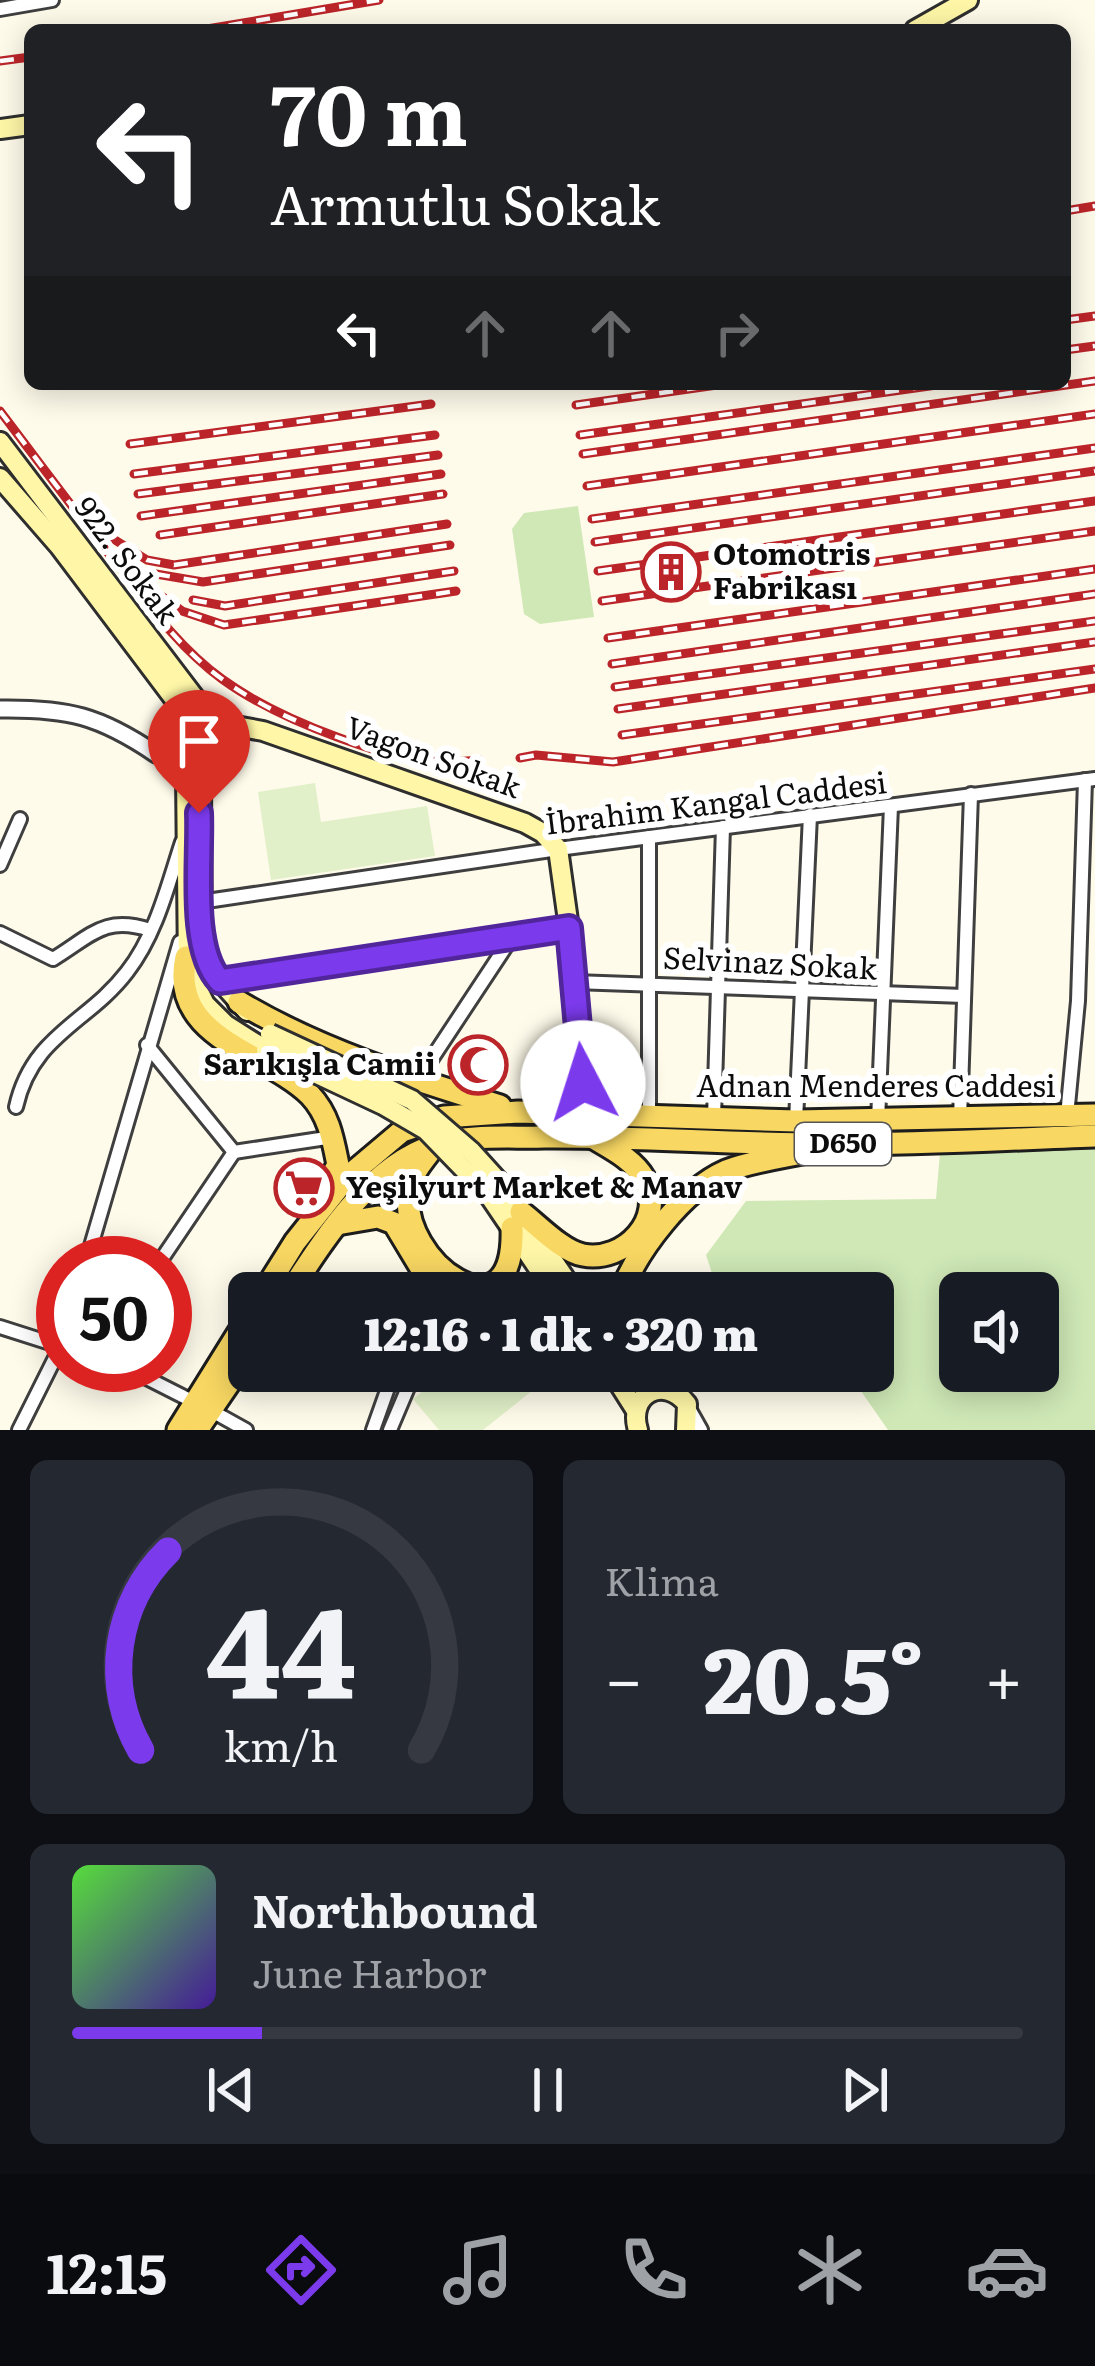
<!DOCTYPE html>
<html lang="tr">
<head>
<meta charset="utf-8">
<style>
	body { margin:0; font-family:Literata,serif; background:#242831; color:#f1f3f6; height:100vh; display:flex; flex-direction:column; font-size:45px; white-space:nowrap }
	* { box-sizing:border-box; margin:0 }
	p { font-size:39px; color:#9ea1a6 }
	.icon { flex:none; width:66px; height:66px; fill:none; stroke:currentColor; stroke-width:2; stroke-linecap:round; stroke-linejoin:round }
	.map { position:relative; height:1430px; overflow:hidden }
	.panel { display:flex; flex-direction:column; gap:30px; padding:30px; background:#0d0f14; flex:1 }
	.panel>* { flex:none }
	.banner { position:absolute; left:24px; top:24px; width:1047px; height:366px; border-radius:18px; box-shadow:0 6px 30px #0003; background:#202124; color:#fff; overflow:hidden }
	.buttons { position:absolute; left:939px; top:1272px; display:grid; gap:24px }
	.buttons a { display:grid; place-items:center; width:120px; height:120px; border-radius:18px; background:#171b24; box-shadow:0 6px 30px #0003; font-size:60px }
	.speed { position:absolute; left:36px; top:1236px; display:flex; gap:24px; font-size:60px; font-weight:700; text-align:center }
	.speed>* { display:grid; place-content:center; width:156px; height:156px; border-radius:50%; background:#171b24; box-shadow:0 6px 30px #0003; line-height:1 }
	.speed .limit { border:18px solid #d22; background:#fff; color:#111 }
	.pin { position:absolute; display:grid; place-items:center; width:102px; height:102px; color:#fff; margin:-123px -51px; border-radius:50% 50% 50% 0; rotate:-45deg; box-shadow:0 0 12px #0007 }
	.pin .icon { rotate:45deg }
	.me { position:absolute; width:132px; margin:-66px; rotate:355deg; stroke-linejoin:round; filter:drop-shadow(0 0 9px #0008) }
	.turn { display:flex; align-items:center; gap:42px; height:252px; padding:0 48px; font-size:54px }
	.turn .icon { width:156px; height:156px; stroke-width:2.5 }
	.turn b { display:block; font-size:84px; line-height:102px }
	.lanes { display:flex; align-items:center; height:114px; padding:0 48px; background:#0003; justify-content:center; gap:60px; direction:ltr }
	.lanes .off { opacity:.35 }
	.big { font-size:90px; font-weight:800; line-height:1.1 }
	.panel .widget { flex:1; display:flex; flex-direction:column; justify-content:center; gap:18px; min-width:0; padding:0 42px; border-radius:18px; background:#242831 }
	.panel .dial { align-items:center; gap:0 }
	.dial svg { height:312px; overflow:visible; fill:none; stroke:#363941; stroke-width:7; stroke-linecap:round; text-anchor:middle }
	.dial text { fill:#f1f3f6; stroke:none }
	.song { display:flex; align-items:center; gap:36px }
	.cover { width:144px; height:144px; border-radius:18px; background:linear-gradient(135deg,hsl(110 70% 55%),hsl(260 70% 35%)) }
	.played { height:12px; border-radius:6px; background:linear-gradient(90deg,#7c3aed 20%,#363941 20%) }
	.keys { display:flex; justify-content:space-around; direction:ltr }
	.heat { display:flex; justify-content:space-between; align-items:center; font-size:66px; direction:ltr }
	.panel .tiles { flex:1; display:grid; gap:30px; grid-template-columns:1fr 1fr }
	.widget:last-child { grid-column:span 2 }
	.trip { position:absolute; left:228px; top:1272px; width:666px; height:120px; border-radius:18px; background:#171b24; box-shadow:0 6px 30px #0003; font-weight:800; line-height:120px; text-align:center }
	.dock { display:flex; height:192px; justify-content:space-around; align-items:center; background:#090b0e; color:#9ea1a6 }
	.dock .icon { width:84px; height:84px }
	.dock .on { color:#7c3aed }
	.dock b { font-size:54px; color:#f1f3f6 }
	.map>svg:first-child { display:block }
	.green { fill:#cfe8b6; fill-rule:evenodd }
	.pitch { fill:#e1f0c8 }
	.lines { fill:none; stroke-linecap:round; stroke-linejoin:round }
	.minor-casing { stroke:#3f3f3f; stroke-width:18 }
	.tertiary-casing { stroke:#3f3f3f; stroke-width:21 }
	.secondary-casing { stroke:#2e2e2e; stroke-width:24 }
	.primary-casing { stroke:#1d1d1d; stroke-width:27 }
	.minor { stroke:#fff; stroke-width:12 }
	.tertiary { stroke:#fff; stroke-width:15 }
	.secondary { stroke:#fff7a7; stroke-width:18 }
	.primary { stroke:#f8d762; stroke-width:21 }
	.rail-casing { stroke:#bb2529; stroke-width:9 }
	.rail { stroke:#fff; stroke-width:4.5; stroke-dasharray:14; stroke-linecap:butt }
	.secondary-bridge-casing { stroke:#2e2e2e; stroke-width:24; stroke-linecap:butt }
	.secondary-bridge { stroke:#fff7a7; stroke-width:18 }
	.route-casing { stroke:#51269a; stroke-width:30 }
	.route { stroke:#7c3aed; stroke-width:21 }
	.labels { text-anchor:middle; stroke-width:12; stroke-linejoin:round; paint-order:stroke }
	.shield { fill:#fff; stroke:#555; stroke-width:3 }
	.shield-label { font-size:27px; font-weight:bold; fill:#0c0c0c }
	.poi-label { font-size:30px; font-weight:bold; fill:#0c0c0c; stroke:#fff; text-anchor:start }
	.street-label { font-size:30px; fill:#0c0c0c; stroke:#fff }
</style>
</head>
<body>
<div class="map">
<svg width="1095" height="1430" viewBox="0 0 1095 1430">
	<rect width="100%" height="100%" fill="#fffbeb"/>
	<g class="green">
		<path d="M578,506l16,111 -54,7 -16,-10 -12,-85 12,-16z"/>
		<path d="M1095,1147v283h-207l-41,-59h26v-78h-129l-12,-12 -15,7 -11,-33 40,-54 190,-2 4,-46zM960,1293h78v78h-78z"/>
	</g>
	<g class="pitch">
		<path d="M315,783l6,39 106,-16 8,50 -164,24 -13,-88z"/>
		<path d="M448,1371h70l15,19 -50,40h-44l-26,-31z"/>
	</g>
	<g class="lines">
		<defs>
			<g id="minor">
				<path d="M0,9l52,-9"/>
				<path d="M0,865l20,-46"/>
				<path d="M200,902l358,-53 537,-70"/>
				<path d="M0,933l53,26c38,-23 51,-44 97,-29"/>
				<path d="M220,981l349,-53"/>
				<path d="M574,982l390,14"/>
				<path d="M147,1045l87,107 99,-15"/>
				<path d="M417,1081l95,-144"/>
				<path d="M16,1107c16,-72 72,-84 111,-135 29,-37 41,-87 55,-130"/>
				<path d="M649,1116v-279"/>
				<path d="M1067,1116l11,-115 7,-221"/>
				<path d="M714,1118l9,-291"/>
				<path d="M960,1119l11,-325"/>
				<path d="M796,1121l14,-306"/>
				<path d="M878,1121l13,-315"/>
				<path d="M86,1263l94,-321"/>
				<path d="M159,1263l75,-111"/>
				<path d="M0,1327l47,15 16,-3"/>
				<path d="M121,1365l75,38"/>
				<path d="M687,1405l14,25"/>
				<path d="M210,1410l36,20"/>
				<path d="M19,1430l44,-88"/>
				<path d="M373,1430l21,-59"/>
				<path d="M390,1430l25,-59"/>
			</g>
			<path id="tertiary" d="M0,709c68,-1 100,7 156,45l38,-13"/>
			<g id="secondary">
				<path d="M915,30l53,-30"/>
				<path d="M0,129l30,-4"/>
				<path d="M0,442l207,272"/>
				<path d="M0,478l60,69 134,178"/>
				<path d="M230,725l33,6 262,92 18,10 15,16 11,79 17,187"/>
				<path d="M196,746l-10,27 2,197 17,34 21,21 40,25"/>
				<path d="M215,754l-16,-5 -7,-13 5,-16 10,-6 17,3 8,17 -5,13 -12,7 -14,24 1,176 10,18 35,39"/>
				<path d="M500,1183l75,110"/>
				<path d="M488,1194l67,99"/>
				<path d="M611,1371l24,38"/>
				<path d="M638,1430c-11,-36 26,-55 49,-26l-1,26"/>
			</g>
			<g id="primary">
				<path d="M186,957c-18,82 81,95 124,138 19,20 23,45 28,70l-13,23"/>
				<path d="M239,1002c80,48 173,77 261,104"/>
				<path d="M432,1149c-9,12 -21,25 -23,41 -12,71 107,156 103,38"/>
				<path d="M521,1212c17,13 41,39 62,43 41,8 84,-36 61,-77 -11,-19 -34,-30 -52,-41"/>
				<path d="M337,1224l41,-7 16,6 42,70"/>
				<path d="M263,1293l32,-51 50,-63 57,-48 42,-14 74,-5 278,9 299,-6"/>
				<path d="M289,1293c36,-55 80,-126 146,-148 34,-11 74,-7 109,-8 98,-1 196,8 294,7 86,0 171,-5 257,-8"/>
				<path d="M621,1293c16,-43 62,-103 105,-122 26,-10 58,-14 85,-20"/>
				<path d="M178,1430l71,-114"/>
				<path d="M197,1430l52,-76"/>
			</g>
		</defs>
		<use href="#minor" class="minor-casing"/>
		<use href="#tertiary" class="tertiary-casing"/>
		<use href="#secondary" class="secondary-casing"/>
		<use href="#primary" class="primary-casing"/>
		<use href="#minor" class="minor"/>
		<use href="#tertiary" class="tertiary"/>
		<use href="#secondary" class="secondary"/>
		<use href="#primary" class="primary"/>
		<defs>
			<g id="rail">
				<path d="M201,30l178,-30"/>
				<path d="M0,61l30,-4"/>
				<path d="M1065,211l30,-5"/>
				<path d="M1065,320l30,-4"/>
				<path d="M1065,350l30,-4"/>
				<path d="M576,405l148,-21"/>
				<path d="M0,411c41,54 81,108 123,161 30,39 59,78 99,107 36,26 74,43 115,58 55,20 84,29 143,23"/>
				<path d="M580,435l364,-51"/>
				<path d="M130,444l301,-40"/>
				<path d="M583,454l512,-73"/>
				<path d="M134,474l301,-39"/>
				<path d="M587,486l508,-72"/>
				<path d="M138,494l300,-39"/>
				<path d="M141,516l300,-42"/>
				<path d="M592,519l503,-71"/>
				<path d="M99,530l48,30 27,5 273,-41"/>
				<path d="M160,535l283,-41"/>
				<path d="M595,542l500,-71"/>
				<path d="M598,571l497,-70"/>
				<path d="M156,574l47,8 247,-37"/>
				<path d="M142,582l40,29 42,14 232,-34"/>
				<path d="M193,600l32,6 229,-35"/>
				<path d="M602,601l493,-70"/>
				<path d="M608,638l487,-69"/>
				<path d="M612,664l483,-70"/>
				<path d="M615,687l480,-66"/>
				<path d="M618,709l477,-67"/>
				<path d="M622,735l473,-66"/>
				<path d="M520,758l16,-3 77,7 482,-74"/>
			</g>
		</defs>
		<use href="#rail" class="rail-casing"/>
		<use href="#rail" class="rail"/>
		<defs>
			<g id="secondary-bridge">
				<path d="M270,1034l142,66 59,51 29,32"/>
				<path d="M266,1050l117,55 43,25 62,64"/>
			</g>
		</defs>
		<use href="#secondary-bridge" class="secondary-bridge-casing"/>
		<use href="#secondary-bridge" class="secondary-bridge"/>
	</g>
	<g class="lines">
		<defs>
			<path id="route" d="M199,813c2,47 -10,135 21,168l349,-53 14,155"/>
		</defs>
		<use href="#route" class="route-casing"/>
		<use href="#route" class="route"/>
	</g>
	<defs>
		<symbol id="building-ring" viewBox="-11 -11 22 22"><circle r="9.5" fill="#fff" stroke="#bb2529" stroke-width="1.5"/><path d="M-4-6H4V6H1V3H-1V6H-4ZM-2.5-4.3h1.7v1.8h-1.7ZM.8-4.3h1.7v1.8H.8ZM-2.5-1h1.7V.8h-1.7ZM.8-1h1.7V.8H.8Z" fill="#bb2529"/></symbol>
		<symbol id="mosque-ring" viewBox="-11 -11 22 22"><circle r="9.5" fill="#fff" stroke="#bb2529" stroke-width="1.5"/><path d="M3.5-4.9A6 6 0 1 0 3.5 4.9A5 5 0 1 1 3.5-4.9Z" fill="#bb2529"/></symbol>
		<symbol id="supermarket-ring" viewBox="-11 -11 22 22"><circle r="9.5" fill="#fff" stroke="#bb2529" stroke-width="1.5"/><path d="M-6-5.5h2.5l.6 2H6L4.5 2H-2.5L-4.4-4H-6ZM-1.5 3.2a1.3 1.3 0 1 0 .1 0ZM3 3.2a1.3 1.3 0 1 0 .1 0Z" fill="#bb2529"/></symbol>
	</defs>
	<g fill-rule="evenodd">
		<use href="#building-ring" x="638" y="539" width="66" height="66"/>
		<use href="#mosque-ring" x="445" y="1032" width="66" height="66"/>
		<use href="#supermarket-ring" x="271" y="1155" width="66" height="66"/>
	</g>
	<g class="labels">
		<rect class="shield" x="795" y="1123" width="96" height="42" rx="9"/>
		<g class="shield-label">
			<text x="843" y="1153">D650</text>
		</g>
		<g class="poi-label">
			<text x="713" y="565">Otomotris<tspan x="713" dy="34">Fabrikası</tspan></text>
			<text x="436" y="1075" text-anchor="end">Sarıkışla Camii</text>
			<text x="346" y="1198">Yeşilyurt Market &amp; Manav</text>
		</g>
		<g class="street-label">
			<text transform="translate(126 561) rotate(53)" y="10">922. Sokak</text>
			<text transform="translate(433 758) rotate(20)" y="10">Vagon Sokak</text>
			<text transform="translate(716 804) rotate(-7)" y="10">İbrahim Kangal Caddesi</text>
			<text transform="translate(770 964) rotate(3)" y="10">Selvinaz Sokak</text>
			<text x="876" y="1097">Adnan Menderes Caddesi</text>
		</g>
	</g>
</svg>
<div class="buttons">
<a><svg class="icon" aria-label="sound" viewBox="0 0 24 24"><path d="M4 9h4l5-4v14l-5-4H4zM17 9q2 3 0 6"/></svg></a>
</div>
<div class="speed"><div class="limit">50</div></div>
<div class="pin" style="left:199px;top:813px;background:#d93025"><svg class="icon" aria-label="arrive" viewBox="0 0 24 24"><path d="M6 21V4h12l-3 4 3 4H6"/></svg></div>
<svg class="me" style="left:583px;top:1083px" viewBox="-20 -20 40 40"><circle r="19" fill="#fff"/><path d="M0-13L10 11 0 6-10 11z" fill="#7c3aed"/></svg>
<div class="trip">12:16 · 1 dk · 320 m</div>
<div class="banner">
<div class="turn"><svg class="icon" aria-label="left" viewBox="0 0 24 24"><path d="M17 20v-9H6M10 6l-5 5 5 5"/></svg><div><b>70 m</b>Armutlu Sokak</div></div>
<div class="lanes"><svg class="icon" aria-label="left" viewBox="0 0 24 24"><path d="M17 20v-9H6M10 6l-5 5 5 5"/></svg><svg class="icon off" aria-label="ahead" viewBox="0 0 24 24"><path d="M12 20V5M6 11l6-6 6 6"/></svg><svg class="icon off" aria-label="ahead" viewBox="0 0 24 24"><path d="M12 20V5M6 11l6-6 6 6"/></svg><svg class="icon off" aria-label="right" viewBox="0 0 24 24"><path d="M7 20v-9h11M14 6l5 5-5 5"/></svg></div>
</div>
</div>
<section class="panel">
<div class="tiles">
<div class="widget dial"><svg viewBox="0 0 100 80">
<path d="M14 69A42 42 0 1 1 86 69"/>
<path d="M14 69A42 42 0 0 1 21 18" stroke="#7c3aed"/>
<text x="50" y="56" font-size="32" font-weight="700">44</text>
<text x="50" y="72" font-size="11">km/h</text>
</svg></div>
<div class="widget"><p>Klima</p>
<div class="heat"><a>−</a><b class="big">20.5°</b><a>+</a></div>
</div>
<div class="widget">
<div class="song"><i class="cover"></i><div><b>Northbound</b><p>June Harbor</p></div></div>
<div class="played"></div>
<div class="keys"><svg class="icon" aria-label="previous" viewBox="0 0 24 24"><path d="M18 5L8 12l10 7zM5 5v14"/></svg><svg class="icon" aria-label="pause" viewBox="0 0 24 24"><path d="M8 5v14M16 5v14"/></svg><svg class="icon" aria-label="next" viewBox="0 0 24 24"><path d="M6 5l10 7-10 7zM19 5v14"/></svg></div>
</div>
</div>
</section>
<nav class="dock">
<b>12:15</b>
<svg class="icon on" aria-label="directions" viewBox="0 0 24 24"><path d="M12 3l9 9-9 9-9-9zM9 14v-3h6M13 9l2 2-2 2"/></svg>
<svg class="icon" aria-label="music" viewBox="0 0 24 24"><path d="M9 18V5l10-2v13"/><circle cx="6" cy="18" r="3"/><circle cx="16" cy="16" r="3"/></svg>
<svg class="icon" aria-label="phone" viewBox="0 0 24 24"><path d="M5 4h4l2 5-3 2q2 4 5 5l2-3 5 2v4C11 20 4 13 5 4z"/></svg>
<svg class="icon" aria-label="climate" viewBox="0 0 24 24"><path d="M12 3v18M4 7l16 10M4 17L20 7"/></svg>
<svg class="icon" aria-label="car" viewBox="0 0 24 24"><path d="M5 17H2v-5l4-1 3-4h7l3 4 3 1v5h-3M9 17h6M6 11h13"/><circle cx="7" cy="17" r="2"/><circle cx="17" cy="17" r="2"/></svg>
</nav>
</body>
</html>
